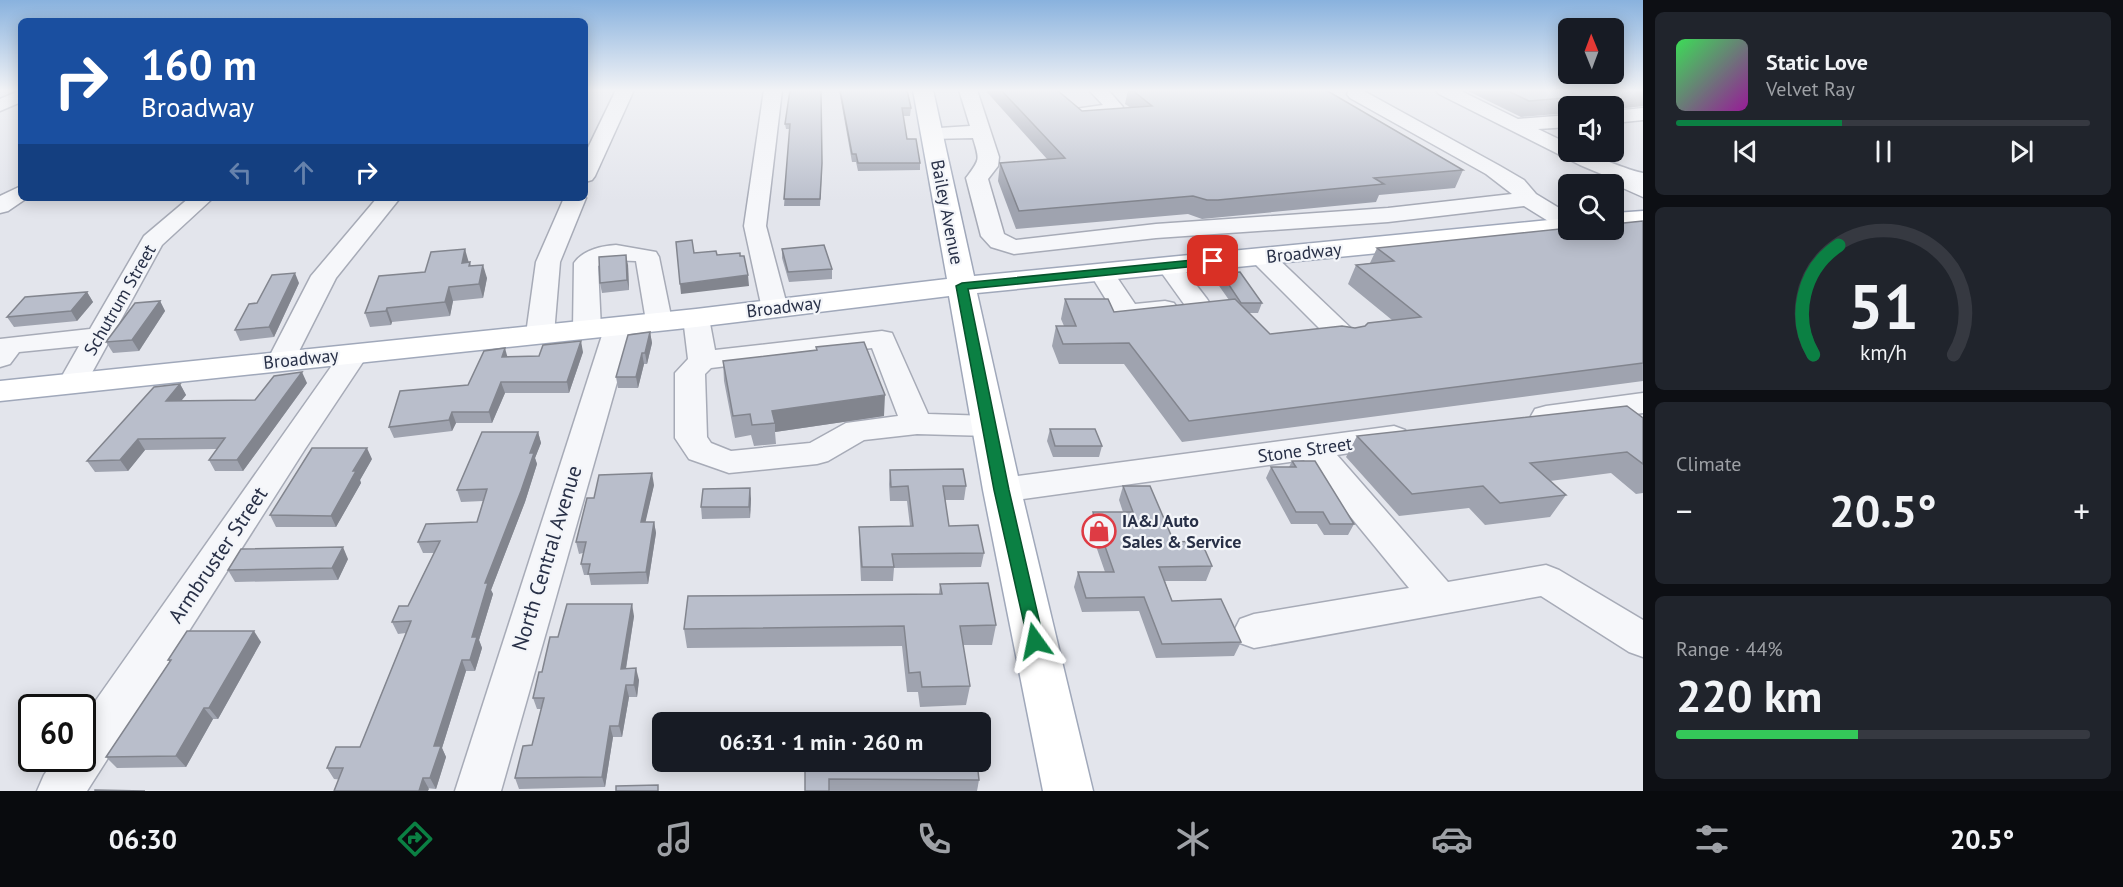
<!DOCTYPE html>
<html lang="en">
<head>
<meta charset="utf-8">
<style>
	body { margin:0; font-family:"PT Sans",sans-serif; background:#20242c; color:#f1f3f6; height:100vh; display:flex; flex-direction:column; font-size:22px; white-space:nowrap }
	* { box-sizing:border-box; margin:0 }
	p { font-size:20px; color:#9ea1a6 }
	.icon { flex:none; width:33px; height:33px; fill:none; stroke:currentColor; stroke-width:2; stroke-linecap:round; stroke-linejoin:round }
	.map { position:relative; flex:1; overflow:hidden }
	.details { display:flex; flex-direction:column; gap:12px; padding:12px; background:#0d0f14; width:480px }
	.details>* { flex:none }
	.banner { position:absolute; left:18px; top:18px; width:570px; height:183px; border-radius:9px; box-shadow:0 3px 15px #0003; background:#1a4fa0; color:#fff; overflow:hidden }
	.needle { width:39px; rotate:359deg }
	.controls { position:absolute; left:1558px; top:18px; display:grid; gap:12px }
	.controls a { display:grid; place-items:center; width:66px; height:66px; border-radius:9px; background:#171b24; box-shadow:0 3px 15px #0003; font-size:30px }
	.speed { position:absolute; left:18px; top:694px; display:flex; gap:12px; font-size:30px; font-weight:700; text-align:center }
	.speed>* { display:grid; place-content:center; width:78px; height:78px; border-radius:50%; background:#171b24; box-shadow:0 3px 15px #0003; line-height:1 }
	.speed .limit { border:3px solid #111; border-radius:9px; background:#fff; color:#111 }
	.pin { position:absolute; display:grid; place-items:center; width:51px; height:51px; color:#fff; margin:-26px; border-radius:12px; box-shadow:0 3px 9px #0006 }
	.me { position:absolute; width:66px; margin:-33px; rotate:348deg; stroke-linejoin:round; filter:drop-shadow(0 0 4px #0008) }
	.turn { display:flex; align-items:center; gap:21px; height:126px; padding:0 24px; font-size:27px }
	.turn .icon { width:78px; height:78px; stroke-width:2.5 }
	.turn b { display:block; font-size:42px; line-height:51px }
	.lanes { display:flex; align-items:center; height:57px; padding:0 24px; background:#0003; justify-content:center; gap:30px; direction:ltr }
	.lanes .off { opacity:.35 }
	.big { font-size:45px; font-weight:700; line-height:1.1 }
	.details .card { flex:1; display:flex; flex-direction:column; justify-content:center; gap:9px; min-width:0; padding:0 21px; border-radius:9px; background:#20242c }
	.details .dial { align-items:center; gap:0 }
	.dial svg { height:156px; overflow:visible; fill:none; stroke:#363941; stroke-width:7; stroke-linecap:round; text-anchor:middle }
	.dial text { fill:#f1f3f6; stroke:none }
	.song { display:flex; align-items:center; gap:18px }
	.cover { width:72px; height:72px; border-radius:9px; background:linear-gradient(135deg,hsl(130 70% 55%),hsl(300 70% 35%)) }
	.played { height:6px; border-radius:3px; background:linear-gradient(90deg,#0b8043 40%,#363941 40%) }
	.keys { display:flex; justify-content:space-around; direction:ltr }
	.heat { display:flex; justify-content:space-between; align-items:center; font-size:33px; direction:ltr }
	.charge { height:9px; border-radius:4px; background:linear-gradient(90deg,#34c759 44%,#363941 0) }
	.trip { position:absolute; left:652px; top:712px; width:339px; height:60px; border-radius:9px; background:#171b24; box-shadow:0 3px 15px #0003; font-weight:700; line-height:60px; text-align:center }
	.tab-bar { display:flex; height:96px; justify-content:space-around; align-items:center; background:#090b0e; color:#9ea1a6 }
	.tab-bar .icon { width:42px; height:42px }
	.tab-bar .on { color:#0b8043 }
	.tab-bar b { font-size:27px; color:#f1f3f6 }
	main { display:flex; flex:1; min-height:0 }
	.map>svg:first-child { display:block }
	.lines { fill:none; stroke-linecap:round; stroke-linejoin:round }
	.minor-casing { stroke:#a7abb7; stroke-width:3 }
	.major-casing { stroke:#a0a8ba; stroke-width:3 }
	.minor { fill:#f6f7fa; fill-rule:evenodd }
	.major { fill:#fff; fill-rule:evenodd }
	.wall { fill:#9fa3af }
	.shaded-wall { fill:#82858e }
	.building { fill:#b9becb; stroke:#82858e; stroke-width:1.5 }
	.route { fill:#0b8043; stroke:#07532c; stroke-width:1.5 }
	.labels { text-anchor:middle; stroke-width:4.5; stroke-linejoin:round; paint-order:stroke }
	.street-label { font-size:18px; fill:#283047; stroke:#f3f5f9 }
	.poi-label { font-size:18px; font-weight:bold; fill:#283047; stroke:#f3f5f9; text-anchor:start }
	.near-street-label { font-size:21px; fill:#283047; stroke:#f3f5f9 }
</style>
</head>
<body>
<main>
<div class="map">
<svg width="1643" height="791" viewBox="0 0 1643 791">
	<rect width="100%" height="100%" fill="#e3e5ec"/>
	<g class="lines">
		<defs>
			<g id="minor">
				<path d="M21,90v12l-21,9v-12z"/>
				<path d="M616,90h18l-39,86 -3,4 -7,2v-28z"/>
				<path d="M764,90h18l-16,136 22,83 -4,6 -9,2 -9,-2 -4,-6 -18,-83z"/>
				<path d="M959,90h18l22,67 -1,9 -10,13 16,55 12,6 140,-16 232,-16 124,-14 -26,-20 -136,-76 -3,-4 3,-4h12l138,76 24,14 12,14 33,20v16h6l-14,-1 -37,-23 -136,16 -232,16 -142,16 -23,-7 -10,-11 -15,-58c14,-19 14,-17 7,-40l-42,1 -7,-2 -3,-4 3,-4 46,-3z"/>
				<path d="M1089,90h19l15,17c-9,12 -35,13 -48,10l-3,-4 3,-4 28,-4z"/>
				<path d="M1436,90h23l59,29 51,-4v12l-31,2 31,15v8c25,0 49,16 74,21v24l-27,-12 -5,-7 -31,-13 -141,-71z"/>
				<path d="M1643,108v12l-29,3v-12z"/>
				<path d="M21,186v12h6l-19,13 -8,2v-17z"/>
				<path d="M585,197l1,1 -26,64 -6,72 -4,6 -10,2 -10,-2 -4,-6 10,-72 28,-64z"/>
				<path d="M189,198h24l-51,47 -79,144 -10,3 -10,-3 -5,-6 21,-37 -60,6 -9,12 -10,3v-28l90,-10 54,-93z"/>
				<path d="M377,198h23l-64,80 -45,89 -10,3 -10,-3 -4,-6 44,-85z"/>
				<path d="M616,245l40,7 3,5 13,64 -3,6 -10,2 -10,-2 -3,-6 -10,-60 -27,-1 -11,6 3,63 -4,6 -10,2 -10,-2 -4,-6 1,-66c9,-13 27,-17 42,-18z"/>
				<path d="M1263,251l9,2 83,79 4,6 -4,6 -10,2 -10,-2 -81,-81 -3,-5 3,-5z"/>
				<path d="M1168,258l9,2 30,39 4,6 -4,6 -9,2 -9,-2 -33,-46 3,-5z"/>
				<path d="M1101,265l9,2 25,37 30,-3 9,2 4,6 -4,6c-17,4 -39,8 -56,4l-29,-47 3,-5z"/>
				<path d="M696,310l9,2 4,6 6,32 167,-19 10,2 36,81 61,2 11,3 5,7 -5,7 -11,3 -72,-2 -53,6 -36,21 -11,3 -88,9 -40,-14 -14,-21v-65l13,-14 -5,-41 4,-6zM872,348l26,68 -52,7 -36,20 -79,8 -20,-8 -4,-6 -2,-63 6,-6z"/>
				<path d="M619,318l10,2 4,6 -132,465h-46l150,-465 4,-6z"/>
				<path d="M355,345l10,2 4,6 -64,96 -218,342h-50l7,-16 11,-16h27v-39l263,-373z"/>
				<path d="M1643,393v20l-97,13 -11,-3 -4,-7 4,-7 11,-3z"/>
				<path d="M1394,426l11,4 5,7 -5,7 -68,11 111,127 98,-17 13,5 84,50v37l-14,-5 -88,-56 -287,52 -14,-5 -6,-12 6,-12 14,-5 155,-26 -105,-128 -302,42 -12,-3 -5,-9 5,-9 12,-3z"/>
			</g>
			<g id="major">
				<path d="M913,90h20l41,186 595,-58v12h10l-10,4 -592,59 44,197 72,301h-50l-60,-301 -34,-194 -253,31 -696,74v-20l696,-72 251,-30z"/>
				<path d="M1643,211v14l-29,4v-16z"/>
			</g>
		</defs>
		<use href="#minor" class="minor-casing"/>
		<use href="#major" class="major-casing"/>
		<use href="#minor" class="minor"/>
		<use href="#major" class="major"/>
	</g>
	<g class="wall">
		<path d="M790,90l32,79 -2,37h-36l6,-77h-4l-1,-5z"/>
		<path d="M839,90h68l4,18 -1,8h-7l4,23 13,24v7l-62,1 -2,-9h-4z"/>
		<path d="M985,90h72l25,21 49,-3 -6,-4 3,-14h198l137,80 -8,18 -76,7 -3,7 -164,16 -10,1 -14,-5 -172,15 -18,-48 2,-18 47,-4z"/>
		<path d="M1466,90h177v16l-29,3v-3h-45v7l-48,4z"/>
		<path d="M1643,221v160l-461,61 -58,-78h-65l-7,-18 4,-20h8l-3,-7 4,-20 49,13 115,-12 -12,-17 4,-10 41,30 -4,10h-9l21,21 85,-6 37,-8 -44,-36 8,-19 14,-2 7,-15z"/>
		<path d="M782,249l50,20v10l-43,3 -7,-24z"/>
		<path d="M470,262l1,4 16,12 -4,20 -30,3 -3,15 -58,6 -1,3 -21,2 -5,-14 60,-41z"/>
		<path d="M628,265l1,25 -27,3 -2,-10z"/>
		<path d="M299,283l-25,54 -34,4 -5,-11z"/>
		<path d="M87,292l6,10 -16,19 -63,6 -7,-10z"/>
		<path d="M160,301l5,10 -26,40 -26,2 -7,-11z"/>
		<path d="M650,332l2,11 -5,21h-3l-6,24h-20l-2,-11z"/>
		<path d="M816,347l68,69 -109,16 1,12 -22,2 -3,-11 -16,3 -11,-57 -1,-20 93,-11z"/>
		<path d="M583,352l-14,41h-64l-13,30h-36l-4,8 -58,7 -5,-11 79,-42 39,-29h32z"/>
		<path d="M307,383l-64,88h-28l-6,-11 8,-11 -72,1 -17,21 -33,1 -8,-11 93,-77 6,11 -5,6 74,-1z"/>
		<path d="M1643,418v75l-7,1 -25,-21 -61,8 16,14 -16,22 -65,8 -16,-17 -70,8 -53,-59 11,-21z"/>
		<path d="M1050,429l52,17 -3,11h-46l-6,-16z"/>
		<path d="M538,432l3,11 -6,15 2,6 -12,38 -34,88 2,4 -14,46 3,8 -7,23h-9l-24,77 4,9 -10,32 -102,-10 -7,-11 33,-21 46,-114 -8,1 -6,-12 16,-16 26,-53h-11l-5,-11 59,-20 6,-21 -22,1 -4,-12z"/>
		<path d="M372,459l-12,21 1,3 -25,44h-60l-6,-12z"/>
		<path d="M1292,461l62,63 -6,11h-24l-7,-11h-26l-25,-46 5,-11h18z"/>
		<path d="M890,470l76,16 -2,14h-19l4,26 35,27 -3,14 -87,1 -1,13h-32l-2,-40v-14l51,-1 -3,-25h-17l-1,-17z"/>
		<path d="M654,485l-9,37h9l2,11 -8,51 -57,1 -2,-10h-5l-3,-11 2,-11 -4,1 -3,-12 18,-44z"/>
		<path d="M1123,486l51,56 38,24 -6,15h-41l7,20 69,41 -7,14 -78,2 -17,-47 -57,1 -8,-25 4,-15h27l-16,-46 4,-14h30l-4,-12z"/>
		<path d="M751,499l-1,19 -48,1 -1,-12z"/>
		<path d="M348,559l-10,21 -103,2 -7,-12z"/>
		<path d="M940,584l56,41 -4,20h-29l7,41 -4,19 -46,2 -2,-15h-11l-5,-46 -215,2 -3,-19 255,-35z"/>
		<path d="M634,616l-8,53 13,11 -2,17h-8l-7,40h-9l-8,50 -86,2 -4,-11 17,-33 10,-36h-5l-4,-11 9,-26 16,-35z"/>
		<path d="M261,642l-43,77h-5l-27,48 -69,1 -11,-11 64,-95 -2,-2z"/>
		<path d="M805,762l174,18 -2,11h-172z"/>
	</g>
	<g class="shaded-wall">
		<path d="M1643,91v15l-29,3 9,-16z"/>
		<path d="M465,249l4,14h-7z"/>
		<path d="M626,255l2,10 1,25 -2,-10z"/>
		<path d="M483,265l4,13 -4,20 -4,-14z"/>
		<path d="M295,273l4,10 -25,54 -5,-10z"/>
		<path d="M748,275l1,11 -68,8 -1,-10z"/>
		<path d="M449,287l4,14 -3,15 -5,-14z"/>
		<path d="M87,292l6,10 -16,19 -6,-10z"/>
		<path d="M160,301l5,10 -26,40 -7,-11z"/>
		<path d="M387,308l5,14 -1,3 -5,-14z"/>
		<path d="M650,332l2,11 -5,21 -2,-11z"/>
		<path d="M581,341l2,11 -14,41 -2,-11z"/>
		<path d="M505,348l3,11 -6,-2z"/>
		<path d="M642,353l2,11 -6,24 -2,-11z"/>
		<path d="M302,372l5,11 -64,88 -6,-11z"/>
		<path d="M501,382l4,11 -13,30 -3,-11z"/>
		<path d="M180,384l6,11 -14,17 -6,-11z"/>
		<path d="M885,395l-1,21 -109,16v-9l-3,-12z"/>
		<path d="M452,412l4,11 -4,8 -3,-11z"/>
		<path d="M538,432l3,11 -6,15 2,6 -12,38 -34,88 2,4 -14,46 3,8 -7,23 -5,-11 2,-23 13,-54z"/>
		<path d="M138,439l7,11 -17,21 -8,-11z"/>
		<path d="M367,448l5,11 -12,21 1,3 -25,44 -5,-11 22,-45z"/>
		<path d="M652,473l2,12 -11,48 -2,-11z"/>
		<path d="M750,488l1,11 -1,19 -1,-11z"/>
		<path d="M654,522l2,11 -8,51 -2,-12z"/>
		<path d="M343,547l5,12 -10,21 -6,-12z"/>
		<path d="M632,604l2,12 -10,64 -3,-11z"/>
		<path d="M254,631l7,11 -43,77 -9,-11z"/>
		<path d="M462,660l4,11 -24,77 4,9 -10,32 -6,-11 4,-32z"/>
		<path d="M636,668l3,12 -2,17 -3,-12z"/>
		<path d="M626,685l3,12 -7,40 -3,-11z"/>
		<path d="M204,708l9,11 -27,48 -10,-11z"/>
		<path d="M610,726l3,11 -8,50 -3,-10z"/>
		<path d="M423,778l6,11 -1,2h-9z"/>
	</g>
	<g class="building">
		<path d="M790,90h31l1,73 -2,36h-36l6,-75h-5z"/>
		<path d="M840,90h67l4,18h-9l5,31h9l4,24h-62l-2,-9h-4z"/>
		<path d="M1001,90h56l25,21 70,-5 -20,-16h194l137,80 -89,8 10,6 -166,16h-11l-14,-4 -174,15 -19,-48 65,-5z"/>
		<path d="M1506,90h137v1l-20,2 -2,3 -41,4 -3,-3 -48,4z"/>
		<path d="M1643,221v142l-454,58 -60,-78 -66,1 -7,-18h20l-11,-27h43l6,13 121,-13 35,35 72,-8 13,2 10,-2 3,-3 53,-6 -65,-52 38,-4 -17,-13 192,-20v2h45v-6z"/>
		<path d="M692,240l2,13 22,-2 1,4 23,-2v3h4l4,19 -68,9 -4,-42z"/>
		<path d="M824,245l8,24 -44,3 -6,-23z"/>
		<path d="M465,249l-3,14 8,-1 -1,4 14,-1 -4,19 -30,3 -4,15 -58,6 -1,3 -21,2 14,-37 46,-4 6,-20z"/>
		<path d="M626,255l1,25 -27,3 -1,-26z"/>
		<path d="M1240,272l22,31h-21l-20,-30z"/>
		<path d="M295,273l-26,54 -34,3 14,-26 8,-1 15,-28z"/>
		<path d="M87,292l-16,19 -64,6 18,-20z"/>
		<path d="M160,301l-28,39 -26,2 29,-39z"/>
		<path d="M650,332l-5,21h-3l-6,24h-20l12,-42z"/>
		<path d="M581,341l-14,41h-66l-12,30h-37l-3,8 -60,7 11,-36 68,-6 16,-34 21,-3 -3,9 37,-1 4,-11z"/>
		<path d="M864,342l21,53 -113,16 3,12 -23,2 -2,-11 -17,2 -10,-55 94,-11 -1,-3z"/>
		<path d="M302,372l-65,88h-28l16,-22 -87,1 -18,21 -33,1 67,-74 26,-3 -14,17 89,-1 19,-24z"/>
		<path d="M1627,406l16,12v46l-16,-12 -97,11 36,32 -66,8 -17,-17 -71,8 -55,-58z"/>
		<path d="M1050,429h45l7,17h-47z"/>
		<path d="M482,432h56l-8,21h4l-13,38 -36,92h3l-16,54h5l-7,23h-8l-28,86h7l-11,32h-7l-4,13h-85l9,-23h-16l9,-21h24l51,-126 -19,1 7,-16h9l32,-65 -22,1 8,-18 51,-2 10,-33 -30,1z"/>
		<path d="M312,448h55l-14,23h3l-25,45 -61,-1z"/>
		<path d="M1292,461h23l39,63h-24l-7,-12h-27l-25,-45h25z"/>
		<path d="M963,469l3,17h-23l6,40 29,-1 6,28 -92,1 2,13h-32l-3,-40 54,-1 -5,-40 -17,1 -1,-17z"/>
		<path d="M652,473l-11,49h13l-8,50 -58,2 2,-10h-9l5,-22h-10l11,-44h7l5,-23z"/>
		<path d="M1123,486h27l24,56 27,-1 11,25 -53,1 13,34 49,-2 20,43 -79,2 -18,-47 -58,1 -8,-26h36l-21,-60h40z"/>
		<path d="M750,488l-1,19h-48l2,-18z"/>
		<path d="M343,547l-11,21 -104,2 13,-21z"/>
		<path d="M988,583l8,42 -36,1 10,60 -48,1 -2,-15 -11,1 -5,-47 -220,3 4,-33 254,-2 -2,-10z"/>
		<path d="M567,604h65l-11,65 15,-1 -2,17h-8l-7,41h-9l-8,51 -87,1 8,-32 9,-1 12,-47h-11l6,-26h3l8,-35h8z"/>
		<path d="M187,631h67l-45,77h-5l-28,48 -70,1 65,-97h-3z"/>
		<path d="M805,762h172l2,18 -150,-1v12h-24z"/>
		<path d="M658,785v6h-42v-5z"/>
		<path d="M95,790l50,1h-50z"/>
	</g>
	<linearGradient id="sky" x2="0" y2="1"><stop stop-color="#89b2de"/><stop offset="0.45" stop-color="#f2f3f6"/><stop offset="1" stop-color="#f2f3f6" stop-opacity="0"/></linearGradient>
	<rect width="1643" height="201" fill="url(#sky)"/>
	<path class="route" d="M1213,258l5,3 -1,3 -249,25 41,201 35,151 -3,5 -6,2 -6,-2 -35,-156 -38,-204 6,-3z"/>
	<defs>
		<symbol id="shop-ring" viewBox="-11 -11 22 22"><circle r="9.5" fill="#f3f5f9" stroke="#de3b44" stroke-width="1.5"/><path d="M-5-2.5h2.3a2.7 3.5 0 0 1 5.4 0H5L5.5 6h-11ZM-1.5-2.5h3a1.5 2.3 0 0 0-3 0Z" fill="#de3b44"/></symbol>
	</defs>
	<g fill-rule="evenodd">
		<use href="#shop-ring" x="1080" y="512" width="38" height="38"/>
	</g>
	<g class="labels">
		<g class="street-label">
			<text transform="translate(947 212) rotate(79)" y="6">Bailey Avenue</text>
			<text transform="translate(1304 253) rotate(-6)" y="6">Broadway</text>
			<text transform="translate(120 300) rotate(-60)" y="6">Schutrum Street</text>
			<text transform="translate(784 307) rotate(-7)" y="6">Broadway</text>
			<text transform="translate(301 359) rotate(-6)" y="6">Broadway</text>
			<text transform="translate(1305 450) rotate(-8)" y="6">Stone Street</text>
		</g>
		<g class="poi-label">
			<text x="1122" y="527">IA&amp;J Auto<tspan x="1122" dy="21">Sales &amp; Service</tspan></text>
		</g>
		<g class="near-street-label">
			<text transform="translate(218 555) rotate(-56)" y="7">Armbruster Street</text>
			<text transform="translate(547 558) rotate(-73)" y="7">North Central Avenue</text>
		</g>
	</g>
</svg>
<div class="controls">
<a><svg class="needle" viewBox="-14 -14 28 28"><path d="M0-13l5 13h-10z" fill="#e53935"/><path d="M0 13l5-13h-10z" fill="#9ea1a6"/></svg></a>
<a><svg class="icon" aria-label="sound" viewBox="0 0 24 24"><path d="M4 9h4l5-4v14l-5-4H4zM17 9q2 3 0 6"/></svg></a>
<a><svg class="icon" aria-label="search" viewBox="0 0 24 24"><circle cx="10" cy="10" r="6"/><path d="M15 15l6 6"/></svg></a>
</div>
<div class="speed"><div class="limit">60</div></div>
<div class="pin" style="left:1213px;top:261px;background:#d93025"><svg class="icon" aria-label="arrive" viewBox="0 0 24 24"><path d="M6 21V4h12l-3 4 3 4H6"/></svg></div>
<svg class="me" style="left:1035px;top:641px" viewBox="-20 -20 40 40"><path d="M0-17L14 15 0 8-14 15z" fill="#0b8043" stroke="#fff" stroke-width="4"/></svg>
<div class="trip">06:31 · 1 min · 260 m</div>
<div class="banner">
<div class="turn"><svg class="icon" aria-label="right" viewBox="0 0 24 24"><path d="M7 20v-9h11M14 6l5 5-5 5"/></svg><div><b>160 m</b>Broadway</div></div>
<div class="lanes"><svg class="icon off" aria-label="left" viewBox="0 0 24 24"><path d="M17 20v-9H6M10 6l-5 5 5 5"/></svg><svg class="icon off" aria-label="ahead" viewBox="0 0 24 24"><path d="M12 20V5M6 11l6-6 6 6"/></svg><svg class="icon" aria-label="right" viewBox="0 0 24 24"><path d="M7 20v-9h11M14 6l5 5-5 5"/></svg></div>
</div>
</div>
<section class="details">
<div class="card">
<div class="song"><i class="cover"></i><div><b>Static Love</b><p>Velvet Ray</p></div></div>
<div class="played"></div>
<div class="keys"><svg class="icon" aria-label="previous" viewBox="0 0 24 24"><path d="M18 5L8 12l10 7zM5 5v14"/></svg><svg class="icon" aria-label="pause" viewBox="0 0 24 24"><path d="M8 5v14M16 5v14"/></svg><svg class="icon" aria-label="next" viewBox="0 0 24 24"><path d="M6 5l10 7-10 7zM19 5v14"/></svg></div>
</div>
<div class="card dial"><svg viewBox="0 0 100 80">
<path d="M14 69A42 42 0 1 1 86 69"/>
<path d="M14 69A42 42 0 0 1 27 13" stroke="#0b8043"/>
<text x="50" y="56" font-size="32" font-weight="700">51</text>
<text x="50" y="72" font-size="11">km/h</text>
</svg></div>
<div class="card"><p>Climate</p>
<div class="heat"><a>−</a><b class="big">20.5°</b><a>+</a></div>
</div>
<div class="card"><p>Range · 44%</p><b class="big">220 km</b><div class="charge"></div></div>
</section>
</main>
<nav class="tab-bar">
<b>06:30</b>
<svg class="icon on" aria-label="directions" viewBox="0 0 24 24"><path d="M12 3l9 9-9 9-9-9zM9 14v-3h6M13 9l2 2-2 2"/></svg>
<svg class="icon" aria-label="music" viewBox="0 0 24 24"><path d="M9 18V5l10-2v13"/><circle cx="6" cy="18" r="3"/><circle cx="16" cy="16" r="3"/></svg>
<svg class="icon" aria-label="phone" viewBox="0 0 24 24"><path d="M5 4h4l2 5-3 2q2 4 5 5l2-3 5 2v4C11 20 4 13 5 4z"/></svg>
<svg class="icon" aria-label="climate" viewBox="0 0 24 24"><path d="M12 3v18M4 7l16 10M4 17L20 7"/></svg>
<svg class="icon" aria-label="car" viewBox="0 0 24 24"><path d="M5 17H2v-5l4-1 3-4h7l3 4 3 1v5h-3M9 17h6M6 11h13"/><circle cx="7" cy="17" r="2"/><circle cx="17" cy="17" r="2"/></svg>
<svg class="icon" aria-label="filters" viewBox="0 0 24 24"><path d="M4 7h16M4 17h16"/><circle cx="9" cy="7" r="2"/><circle cx="15" cy="17" r="2"/></svg>
<b>20.5°</b>
</nav>
</body>
</html>
